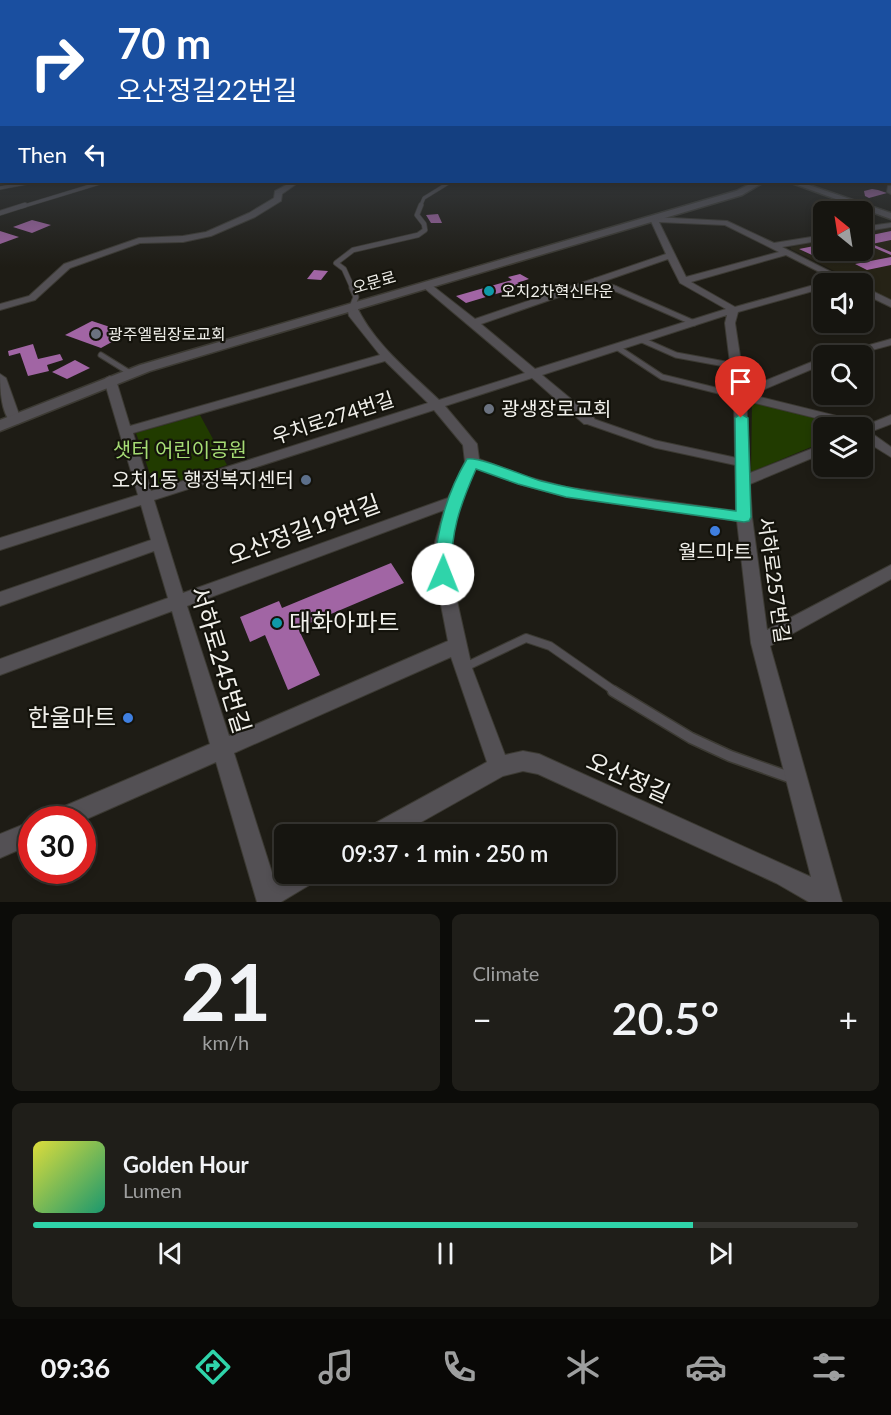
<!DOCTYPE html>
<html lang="en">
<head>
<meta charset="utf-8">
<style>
	body { margin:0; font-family:Lato,"Noto Sans KR",sans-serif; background:#1f1e19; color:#f1f3f6; height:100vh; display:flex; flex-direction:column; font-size:22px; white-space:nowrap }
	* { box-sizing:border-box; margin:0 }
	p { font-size:20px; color:#9e9f9f }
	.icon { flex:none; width:33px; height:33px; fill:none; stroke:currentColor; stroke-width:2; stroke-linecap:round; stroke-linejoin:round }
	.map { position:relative; height:902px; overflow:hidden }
	.details { display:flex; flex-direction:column; gap:12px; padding:12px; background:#0c0c09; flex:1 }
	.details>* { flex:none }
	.hud { position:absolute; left:0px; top:0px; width:891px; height:183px; box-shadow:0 3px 9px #0003,0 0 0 2px #353430; background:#1a4fa0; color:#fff; overflow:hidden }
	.needle { width:39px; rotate:330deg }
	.tools { position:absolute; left:813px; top:201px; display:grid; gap:12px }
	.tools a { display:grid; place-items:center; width:60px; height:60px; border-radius:9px; background:#161510; box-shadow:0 3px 9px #0003,0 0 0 2px #353430; font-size:30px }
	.speed { position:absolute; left:18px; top:806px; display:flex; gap:12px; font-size:30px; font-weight:700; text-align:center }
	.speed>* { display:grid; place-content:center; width:78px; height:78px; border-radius:50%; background:#161510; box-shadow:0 3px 9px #0003,0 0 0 2px #353430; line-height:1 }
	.speed .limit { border:9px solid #d22; background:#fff; color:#111 }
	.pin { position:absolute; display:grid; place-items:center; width:51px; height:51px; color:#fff; margin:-62px -26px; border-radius:50% 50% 50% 0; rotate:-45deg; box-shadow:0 0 6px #0007 }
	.pin .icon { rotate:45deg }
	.me { position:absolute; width:66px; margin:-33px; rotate:1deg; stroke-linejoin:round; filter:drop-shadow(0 0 4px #0008) }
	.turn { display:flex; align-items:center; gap:21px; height:126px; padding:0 18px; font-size:27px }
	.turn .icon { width:78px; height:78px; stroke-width:2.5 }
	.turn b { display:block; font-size:42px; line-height:51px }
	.then { display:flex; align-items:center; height:57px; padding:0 18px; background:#0003; gap:12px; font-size:22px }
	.big { font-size:45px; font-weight:600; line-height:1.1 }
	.details .widget { flex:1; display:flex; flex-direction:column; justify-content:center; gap:9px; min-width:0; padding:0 21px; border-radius:9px; background:#1f1e19 }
	.details .dial { align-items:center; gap:0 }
	.dial b { font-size:78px; line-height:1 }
	.song { display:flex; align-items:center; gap:18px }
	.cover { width:72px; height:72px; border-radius:9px; background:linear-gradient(135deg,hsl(60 70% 55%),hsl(160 70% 35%)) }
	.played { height:6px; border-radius:3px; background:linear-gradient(90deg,#2fd4aa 80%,#353430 80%) }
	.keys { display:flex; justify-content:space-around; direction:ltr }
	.heat { display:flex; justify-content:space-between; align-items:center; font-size:33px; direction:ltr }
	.details .tiles { flex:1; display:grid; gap:12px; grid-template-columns:1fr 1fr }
	.widget:last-child { grid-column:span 2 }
	.trip { position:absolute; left:274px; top:824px; width:342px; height:60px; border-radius:9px; background:#161510; box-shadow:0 3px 9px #0003,0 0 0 2px #353430; font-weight:600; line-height:60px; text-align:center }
	.dock { display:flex; height:96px; justify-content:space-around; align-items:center; background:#090806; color:#9e9f9f }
	.dock .icon { width:42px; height:42px }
	.dock .on { color:#2fd4aa }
	.dock b { font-size:27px; color:#f1f3f6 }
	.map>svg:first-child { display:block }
	.built { fill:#262316 }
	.green { fill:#213b00 }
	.building { fill:#a165a4 }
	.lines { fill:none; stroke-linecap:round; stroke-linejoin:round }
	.service-far5-casing { stroke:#3c3a33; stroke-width:4 }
	.service-far4-casing { stroke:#3c3a33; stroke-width:6 }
	.service-far3-casing { stroke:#3c3a33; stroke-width:7 }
	.service-far2-casing { stroke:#3c3a33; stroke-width:9 }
	.service-far1-casing { stroke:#3c3a33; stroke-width:10 }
	.service-casing { stroke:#3c3a33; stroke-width:13 }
	.minor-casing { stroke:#3c3a33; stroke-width:2 }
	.tertiary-casing { stroke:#3c3a33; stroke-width:3 }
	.service-far5 { stroke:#535054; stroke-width:3 }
	.service-far4 { stroke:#535054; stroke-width:4.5 }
	.service-far3 { stroke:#535054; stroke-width:5 }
	.service-far2 { stroke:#535054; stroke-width:7 }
	.service-far1 { stroke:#535054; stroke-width:8 }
	.service { stroke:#535054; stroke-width:10 }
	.minor { fill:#535054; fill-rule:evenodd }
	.tertiary { fill:#535054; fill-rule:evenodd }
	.route { fill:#2fd4aa; stroke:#1f8a6e; stroke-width:1.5 }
	.culture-dot { fill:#0f9aa8; stroke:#14130c; stroke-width:2 }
	.worship-dot { fill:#6b7280; stroke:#14130c; stroke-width:2 }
	.service-dot { fill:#5c6f8a; stroke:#14130c; stroke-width:2 }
	.shop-dot { fill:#3f7fe0; stroke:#14130c; stroke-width:2 }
	.labels { text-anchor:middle; stroke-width:4.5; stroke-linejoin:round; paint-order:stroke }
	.far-street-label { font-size:16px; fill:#f1f0eb; stroke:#14130c }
	.far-poi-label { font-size:16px; fill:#f1f0eb; stroke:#14130c; text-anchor:start }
	.poi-label { font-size:20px; fill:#f1f0eb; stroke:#14130c; text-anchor:start }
	.street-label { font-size:20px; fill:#f1f0eb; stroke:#14130c }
	.park-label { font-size:20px; fill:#a5db74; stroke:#14130c }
	.near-street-label { font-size:24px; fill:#f1f0eb; stroke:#14130c }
	.near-poi-label { font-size:24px; fill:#f1f0eb; stroke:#14130c; text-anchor:start }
</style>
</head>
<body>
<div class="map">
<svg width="891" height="902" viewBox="0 0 891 902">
	<rect width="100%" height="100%" fill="#1e1c15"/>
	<path class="built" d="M891,228v72l-28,-14 -1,-2 -4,-1 -67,-34v-2l32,-6 1,9h38l1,-17z"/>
	<g class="green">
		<path d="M752,401l101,26 -29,1 -1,14 -72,30z"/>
		<path d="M200,415l27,50 -72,24 -19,-56z"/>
	</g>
	<g class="building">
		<path d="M872,189l6,1 9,3 -18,5 -4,-2 -1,-5z"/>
		<path d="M438,214l4,9h-11l-5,-8z"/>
		<path d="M32,220l19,5 -19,8 -19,-6z"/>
		<path d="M0,231l19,6 -19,7z"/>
		<path d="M891,231v9l-19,4 19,8v3l-23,-10 -6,1v-9z"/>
		<path d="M824,244v6l8,2 -20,3 -13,-6z"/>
		<path d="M891,257v8l-24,5 -12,-6z"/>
		<path d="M314,270l14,1 -7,9 -14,-1z"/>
		<path d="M520,274l9,5 -12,4 5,3 -56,17 -10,-7 56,-16 -4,-3z"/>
		<path d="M92,321l36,12 -27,15 -36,-13z"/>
		<path d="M33,344l5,15 22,-5 3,6 -16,5 2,6 -21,5 -8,-23 -11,3 -1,-5z"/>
		<path d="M75,360l15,8 -23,11 -15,-7z"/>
		<path d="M391,563l13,20 -106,45 22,47 -32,15 -23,-55 -15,7 -10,-25 39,-16 3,7z"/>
	</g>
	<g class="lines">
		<defs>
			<g id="service-far5">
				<path d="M0,188l32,-6"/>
				<path d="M21,207l82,-25"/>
				<path d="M420,207l4,-9 26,-16"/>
			</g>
			<g id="service-far4">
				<path d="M0,213l25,-8"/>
				<path d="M596,280l21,9"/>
				<path d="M353,289l-9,-20 -8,-6 17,-13 65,-15 7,-5 -1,-6 -7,-9 4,-10"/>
			</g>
			<g id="service-far3">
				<path d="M614,288l80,35"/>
				<path d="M352,307l4,-10 -4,-9"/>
				<path d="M642,340l34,15 60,11"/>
				<path d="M618,348l44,29 69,17"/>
				<path d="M101,355l29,18"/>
			</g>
			<g id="service-far2">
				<path d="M725,392l146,36"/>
				<path d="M589,421l66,23 88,19"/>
			</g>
			<path id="service-far1" d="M465,667l61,-29 24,8 66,46"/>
			<path id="service" d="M613,691l78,47 39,18 62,22"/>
			<g id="minor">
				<rect x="890" y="157" width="1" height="4"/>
				<path d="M292,182h7l-17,12 -1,7 -26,16 -44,19 -28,6 -43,1 -70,25 -35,32 -35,10v-6l29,-8 35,-32 75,-26 44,-2 23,-4 43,-19 25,-15 1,-7z"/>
				<path d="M888,186h3v8l-4,-2z"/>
				<path d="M654,217l73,4 47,22 50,-8v5l-42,7 73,37h-12l-57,-29 -95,27 44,25 86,-24 7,1h-4v4l-86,24 -3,11 10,66 79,-32v7l-78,33 4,76 74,-29v9l-74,31 2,33 15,113 124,-65v14l-121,67 72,256h-33l-33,-19 -238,-109 -15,-3 -20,5 -103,58h-33l3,-8 117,-64 -36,-105 -217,96 40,126 11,-6h35l-4,8 -35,21h-24l-41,-140 -134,59v-2h-32l3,-8 157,-67 -38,-133 -172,64v-16l168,-61 -14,-47 -154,55v-14l151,-52 -10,-35 -141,45v-12l138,-43 -34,-115 2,-2 4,-2 6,4 14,46 250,-71 -31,-39 -2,-9 5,-3 4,1c17,38 53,66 83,95l86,-27 -102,-86v-4h6l46,36 191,-65 -16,-35zM659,222l66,3 54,27 -93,25zM668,259l12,24 46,26 -191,60 -54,-45zM727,315l-2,8 9,72 2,116 -170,-24 -38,-10 -49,-18 -2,-15 -32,-38 87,-28 52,46h10l1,-3 -1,-3 -52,-43zM385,361l43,42 -277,88 -18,-58zM434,410l29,35 2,17 -17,36 -265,95 -29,-93zM476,468l43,16 47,13 171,24 14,122 60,234 -272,-123 -16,-3 -18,4 -33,-87 -21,-94v-32l10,-41zM444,510l-9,32v32l13,67 -219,95 -42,-130z"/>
				<path d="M891,223v4l-29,5v-5z"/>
				<path d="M862,286l29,14v7l-29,-14z"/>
				<path d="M891,339v6l-41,11h-20z"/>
				<path d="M0,374l6,4 15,42 -1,3 -5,1c-14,-4 -15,-37 -15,-50z"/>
				<path d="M891,415v9l-21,8 21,15v10l-29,-18v-11h-3z"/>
				<path d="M32,821v23l-32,14v-24z"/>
			</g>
			<g id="tertiary">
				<path d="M754,182h10l-22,13 -592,176 -150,60v-11l140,-55 596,-174z"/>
				<path d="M789,182h11l91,31v6z"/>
			</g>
		</defs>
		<use href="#service-far5" class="service-far5-casing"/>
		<use href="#service-far4" class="service-far4-casing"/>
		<use href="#service-far3" class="service-far3-casing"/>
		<use href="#service-far2" class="service-far2-casing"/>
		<use href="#service-far1" class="service-far1-casing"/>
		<use href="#service" class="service-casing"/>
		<use href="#minor" class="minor-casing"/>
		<use href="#tertiary" class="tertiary-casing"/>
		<use href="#service-far5" class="service-far5"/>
		<use href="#service-far4" class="service-far4"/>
		<use href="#service-far3" class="service-far3"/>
		<use href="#service-far2" class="service-far2"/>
		<use href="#service-far1" class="service-far1"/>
		<use href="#service" class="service"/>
		<use href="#minor" class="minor"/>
		<use href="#tertiary" class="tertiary"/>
	</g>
	<linearGradient id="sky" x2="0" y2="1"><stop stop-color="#100f0c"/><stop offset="0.53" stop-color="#3b4046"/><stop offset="1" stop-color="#3b4046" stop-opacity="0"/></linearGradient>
	<rect width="891" height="267" fill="url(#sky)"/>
	<path class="route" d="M741,414l7,4 3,99 -2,4 -5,1 -178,-25 -48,-13 -42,-15c-17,39 -25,62 -25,105l-2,4 -6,2 -6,-2 -3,-4c2,-41 12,-80 33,-115 12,-3 59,18 74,22 63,16 130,21 195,30l-1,-93z"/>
	<g class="culture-dot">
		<circle cx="489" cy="291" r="6"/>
		<circle cx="277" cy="623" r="6"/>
	</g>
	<g class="worship-dot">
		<circle cx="96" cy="334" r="6"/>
		<circle cx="489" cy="409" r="6"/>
	</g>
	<circle class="service-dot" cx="306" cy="480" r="6"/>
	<g class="shop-dot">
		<circle cx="715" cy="531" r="6"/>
		<circle cx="128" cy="718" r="6"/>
	</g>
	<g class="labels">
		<g class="far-street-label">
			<text transform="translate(374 282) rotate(-16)" y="6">오문로</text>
		</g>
		<g class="far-poi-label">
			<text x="501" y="297">오치2차혁신타운</text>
			<text x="108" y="340">광주엘림장로교회</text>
		</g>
		<g class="poi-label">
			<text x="501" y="416">광생장로교회</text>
			<text x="294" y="487" text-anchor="end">오치1동 행정복지센터</text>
			<text x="715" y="559" text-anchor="middle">월드마트</text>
		</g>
		<g class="street-label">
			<text transform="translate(333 418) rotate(-18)" y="7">우치로274번길</text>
			<text transform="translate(774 580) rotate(82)" y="7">서하로257번길</text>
		</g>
		<g class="park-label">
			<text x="180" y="457">샛터 어린이공원</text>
		</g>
		<g class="near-street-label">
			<text transform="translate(304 530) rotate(-20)" y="8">오산정길19번길</text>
			<text transform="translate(220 660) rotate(73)" y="8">서하로245번길</text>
			<text transform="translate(628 778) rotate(24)" y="8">오산정길</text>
		</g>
		<g class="near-poi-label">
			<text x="289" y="631">대화아파트</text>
			<text x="116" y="726" text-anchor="end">한울마트</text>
		</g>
	</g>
</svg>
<div class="tools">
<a><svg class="needle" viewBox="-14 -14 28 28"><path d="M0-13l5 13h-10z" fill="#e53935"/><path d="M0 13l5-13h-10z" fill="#9e9f9f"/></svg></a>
<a><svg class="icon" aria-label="sound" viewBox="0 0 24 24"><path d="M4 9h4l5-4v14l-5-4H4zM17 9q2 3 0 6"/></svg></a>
<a><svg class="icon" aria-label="search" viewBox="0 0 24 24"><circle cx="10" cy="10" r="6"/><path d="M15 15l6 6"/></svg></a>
<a><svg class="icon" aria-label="layers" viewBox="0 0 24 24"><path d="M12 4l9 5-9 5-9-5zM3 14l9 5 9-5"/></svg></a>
</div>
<div class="speed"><div class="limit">30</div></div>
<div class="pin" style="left:741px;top:418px;background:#d93025"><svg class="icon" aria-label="arrive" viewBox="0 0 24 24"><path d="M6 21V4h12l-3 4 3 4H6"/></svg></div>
<svg class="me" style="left:443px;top:574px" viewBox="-20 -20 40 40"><circle r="19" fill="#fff"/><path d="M0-13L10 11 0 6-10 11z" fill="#2fd4aa"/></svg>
<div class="trip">09:37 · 1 min · 250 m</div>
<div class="hud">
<div class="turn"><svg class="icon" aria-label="right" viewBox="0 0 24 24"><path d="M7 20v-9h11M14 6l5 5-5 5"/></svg><div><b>70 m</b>오산정길22번길</div></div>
<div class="then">Then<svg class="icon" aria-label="left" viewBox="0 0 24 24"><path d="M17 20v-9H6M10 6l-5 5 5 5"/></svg></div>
</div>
</div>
<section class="details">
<div class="tiles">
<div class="widget dial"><b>21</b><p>km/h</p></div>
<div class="widget"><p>Climate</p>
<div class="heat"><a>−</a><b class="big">20.5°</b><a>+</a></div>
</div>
<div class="widget">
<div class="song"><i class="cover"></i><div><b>Golden Hour</b><p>Lumen</p></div></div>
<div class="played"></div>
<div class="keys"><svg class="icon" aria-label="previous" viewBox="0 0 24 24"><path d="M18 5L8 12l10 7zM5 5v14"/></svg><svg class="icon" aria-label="pause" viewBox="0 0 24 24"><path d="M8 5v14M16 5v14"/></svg><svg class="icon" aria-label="next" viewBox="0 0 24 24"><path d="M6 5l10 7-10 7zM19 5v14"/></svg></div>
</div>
</div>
</section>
<nav class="dock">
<b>09:36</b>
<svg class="icon on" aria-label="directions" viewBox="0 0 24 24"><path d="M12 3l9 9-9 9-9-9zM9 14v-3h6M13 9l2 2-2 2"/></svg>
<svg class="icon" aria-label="music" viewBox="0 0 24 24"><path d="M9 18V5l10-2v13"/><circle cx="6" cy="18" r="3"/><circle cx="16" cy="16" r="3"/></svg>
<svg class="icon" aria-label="phone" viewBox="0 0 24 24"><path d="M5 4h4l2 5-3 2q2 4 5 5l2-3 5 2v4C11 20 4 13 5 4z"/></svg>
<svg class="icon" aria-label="climate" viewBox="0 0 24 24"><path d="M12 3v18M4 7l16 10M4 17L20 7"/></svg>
<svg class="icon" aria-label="car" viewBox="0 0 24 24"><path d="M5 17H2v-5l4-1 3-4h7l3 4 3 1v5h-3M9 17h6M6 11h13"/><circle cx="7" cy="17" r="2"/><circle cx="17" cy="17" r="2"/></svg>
<svg class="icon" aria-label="filters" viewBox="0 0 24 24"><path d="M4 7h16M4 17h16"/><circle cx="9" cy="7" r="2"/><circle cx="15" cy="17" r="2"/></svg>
</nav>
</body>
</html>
